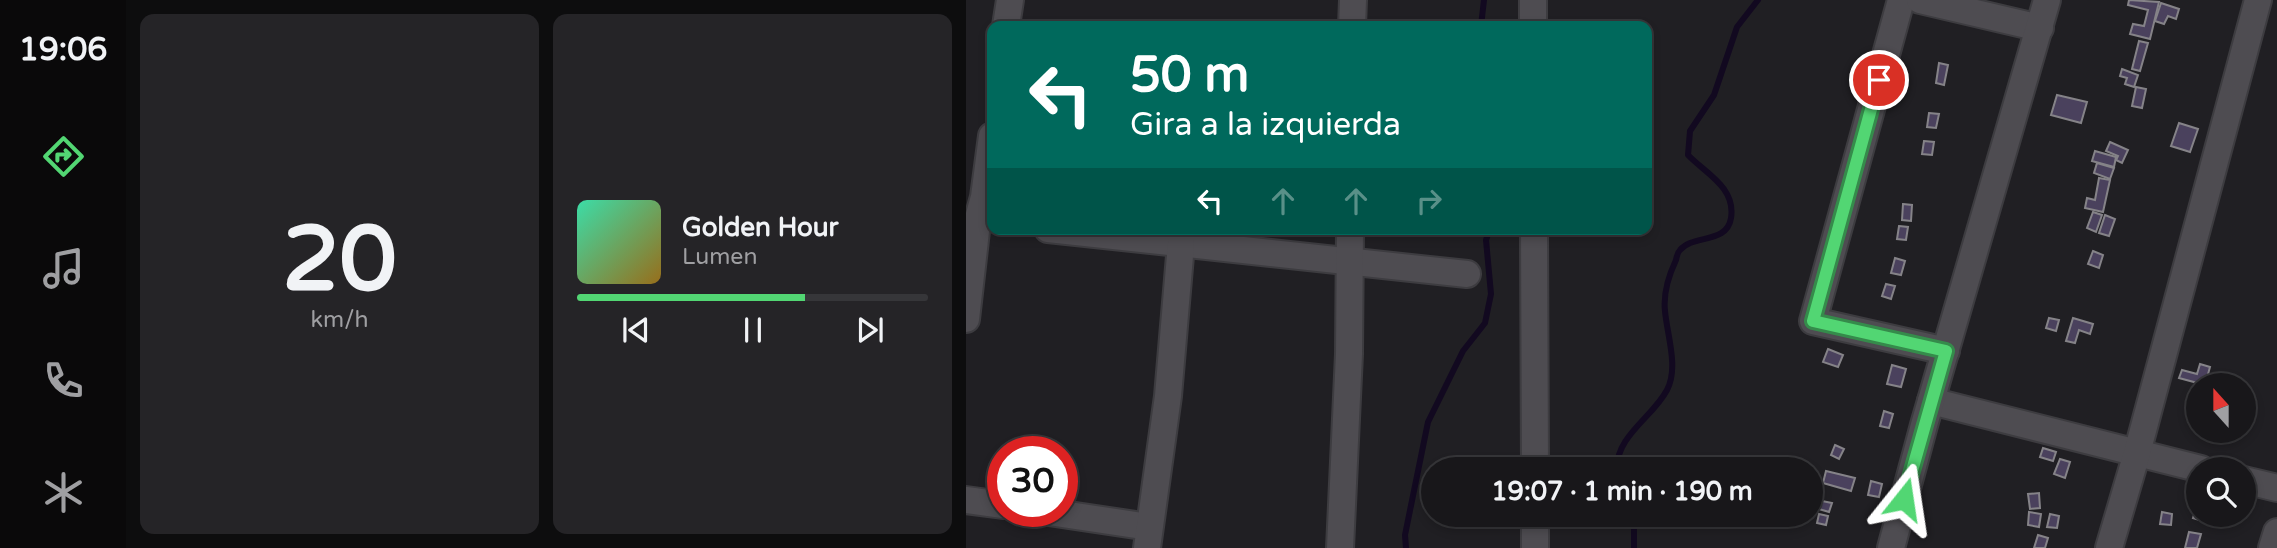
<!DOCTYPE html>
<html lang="es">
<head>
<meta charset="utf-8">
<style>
	body { margin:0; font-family:"Varela Round",sans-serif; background:#252427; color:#f1f3f6; height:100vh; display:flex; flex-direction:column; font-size:26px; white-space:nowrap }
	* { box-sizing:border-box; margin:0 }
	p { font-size:23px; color:#9f9fa2 }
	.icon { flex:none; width:38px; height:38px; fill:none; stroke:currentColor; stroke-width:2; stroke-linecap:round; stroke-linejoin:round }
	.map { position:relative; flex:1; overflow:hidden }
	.sheet { display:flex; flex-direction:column; gap:14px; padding:14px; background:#0d0d0e; width:840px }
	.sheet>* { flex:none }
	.hud { position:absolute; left:21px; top:21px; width:665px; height:214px; border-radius:14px; box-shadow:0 4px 10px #0003,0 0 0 2px #363639; background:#00695c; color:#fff; overflow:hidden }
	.needle { width:46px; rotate:339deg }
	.controls { position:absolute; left:1220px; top:373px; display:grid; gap:14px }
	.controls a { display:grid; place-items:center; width:70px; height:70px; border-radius:50%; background:#18171a; box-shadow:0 4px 10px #0003,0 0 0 2px #363639; font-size:35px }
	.speed { position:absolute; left:21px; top:436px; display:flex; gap:14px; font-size:35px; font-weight:700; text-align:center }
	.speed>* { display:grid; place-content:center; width:91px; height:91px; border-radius:50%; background:#18171a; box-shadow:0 4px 10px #0003,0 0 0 2px #363639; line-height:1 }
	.speed .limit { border:10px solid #d22; background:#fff; color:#111 }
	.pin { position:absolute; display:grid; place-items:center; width:60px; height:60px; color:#fff; margin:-30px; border:4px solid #fff; border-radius:50%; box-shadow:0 2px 7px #0007 }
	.me { position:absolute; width:77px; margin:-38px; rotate:15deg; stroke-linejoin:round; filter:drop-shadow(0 0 5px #0008) }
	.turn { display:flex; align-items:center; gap:24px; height:147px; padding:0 28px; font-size:32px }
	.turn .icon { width:91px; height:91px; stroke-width:2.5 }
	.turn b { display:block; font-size:49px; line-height:60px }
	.lanes { display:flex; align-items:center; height:66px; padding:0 28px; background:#0003; justify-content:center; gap:35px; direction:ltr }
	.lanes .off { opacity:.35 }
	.sheet .card { flex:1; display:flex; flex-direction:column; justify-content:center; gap:10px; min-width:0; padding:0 24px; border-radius:14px; background:#252427 }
	.sheet .dial { align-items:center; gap:0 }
	.dial b { font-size:91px; line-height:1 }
	.song { display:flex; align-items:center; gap:21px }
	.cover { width:84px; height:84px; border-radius:10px; background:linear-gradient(135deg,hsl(160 70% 55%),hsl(40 70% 35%)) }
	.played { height:7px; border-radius:4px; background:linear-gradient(90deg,#52d673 65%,#363639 65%) }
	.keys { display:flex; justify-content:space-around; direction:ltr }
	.sheet .tiles { flex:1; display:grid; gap:14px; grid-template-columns:repeat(2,1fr) }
	.trip { position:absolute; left:455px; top:457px; width:402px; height:70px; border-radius:35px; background:#18171a; box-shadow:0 4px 10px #0003,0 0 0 2px #363639; font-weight:700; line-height:70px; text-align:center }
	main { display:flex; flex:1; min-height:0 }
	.tab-bar { display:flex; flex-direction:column; width:126px; justify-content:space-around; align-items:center; background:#0a090a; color:#9f9fa2 }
	.tab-bar .icon { width:49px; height:49px }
	.tab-bar .current { color:#52d673 }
	.tab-bar b { font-size:32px; color:#f1f3f6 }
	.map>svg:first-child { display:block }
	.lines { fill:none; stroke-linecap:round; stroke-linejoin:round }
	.stream { stroke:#120920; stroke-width:6 }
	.building { fill:#4a415d; stroke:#858388; stroke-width:2 }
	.minor-casing { stroke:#3d3c40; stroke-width:30 }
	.minor { stroke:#4e4c51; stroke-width:26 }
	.route-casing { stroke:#358b4b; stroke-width:18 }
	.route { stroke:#52d673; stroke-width:12 }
</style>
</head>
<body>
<main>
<nav class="tab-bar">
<b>19:06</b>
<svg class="icon current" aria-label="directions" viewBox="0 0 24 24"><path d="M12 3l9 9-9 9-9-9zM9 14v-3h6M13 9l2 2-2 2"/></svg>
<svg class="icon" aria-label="music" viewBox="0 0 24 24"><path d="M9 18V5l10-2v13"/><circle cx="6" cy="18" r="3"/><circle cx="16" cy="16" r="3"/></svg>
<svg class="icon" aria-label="phone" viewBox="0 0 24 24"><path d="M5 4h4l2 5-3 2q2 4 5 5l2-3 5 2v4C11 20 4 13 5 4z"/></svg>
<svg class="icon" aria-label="climate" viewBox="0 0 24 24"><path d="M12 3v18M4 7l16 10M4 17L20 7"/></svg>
</nav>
<section class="sheet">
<div class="tiles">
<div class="card dial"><b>20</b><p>km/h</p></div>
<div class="card">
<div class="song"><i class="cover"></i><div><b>Golden Hour</b><p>Lumen</p></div></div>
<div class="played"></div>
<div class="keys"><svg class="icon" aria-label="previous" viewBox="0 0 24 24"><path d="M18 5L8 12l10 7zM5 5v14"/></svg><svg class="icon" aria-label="pause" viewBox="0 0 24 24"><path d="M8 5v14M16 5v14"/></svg><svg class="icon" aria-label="next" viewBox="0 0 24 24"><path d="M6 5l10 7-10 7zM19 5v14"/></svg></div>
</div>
</div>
</section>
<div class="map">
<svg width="1311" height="548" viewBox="0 0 1311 548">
	<rect width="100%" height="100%" fill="#201f23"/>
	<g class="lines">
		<g class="stream">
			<path d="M515,26l3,-26"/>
			<path d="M651,469c-1,-33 36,-52 50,-79 12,-23 0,-55 -2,-79 -2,-18 3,-34 11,-51 1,-4 1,-7 4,-10 14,-16 47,-6 51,-32 5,-31 -26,-45 -43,-63l2,-24 24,-36 23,-68 21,-27"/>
			<path d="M440,548l-1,-13 23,-113 35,-71 22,-28 6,-29 -5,-54 4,-11"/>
			<path d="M668,548v-34"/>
		</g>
	</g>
	<g class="building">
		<path d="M1163,0l30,2 -9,37 -20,-5 3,-10 11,2 4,-16 -20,-5z"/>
		<path d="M1195,3l18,6 -3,10 -8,-3 -4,8 -9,-3z"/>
		<path d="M1173,41l9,2 -8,28 -8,-2z"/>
		<path d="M973,63l9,2 -4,20 -8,-2z"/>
		<path d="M1156,69l16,6 -4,12 -9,-3 2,-6 -7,-2z"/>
		<path d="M1170,87l10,2 -4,19 -10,-2z"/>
		<path d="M1091,95l30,7 -6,21 -30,-8z"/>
		<path d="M963,113l10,1 -3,14 -9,-1z"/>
		<path d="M1213,123l19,6 -8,23 -19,-6z"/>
		<path d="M958,141l10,1 -2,13 -10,-1z"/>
		<path d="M1144,142l18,8 -6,13 -6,-3 2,-4 -12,-5z"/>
		<path d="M1129,151l21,6 -2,10 -22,-6z"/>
		<path d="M1131,163l17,5 -4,11 -16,-6z"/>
		<path d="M1133,178l11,2 -7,32 -18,-4 2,-10 8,2z"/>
		<path d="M937,204l9,1 -1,16 -9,-1z"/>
		<path d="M1127,212l9,3 -6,17 -9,-4z"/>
		<path d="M1139,215l10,4 -6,17 -10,-3z"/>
		<path d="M933,226l9,1 -2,13 -9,-1z"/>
		<path d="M1127,251l10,4 -4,13 -11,-4z"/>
		<path d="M929,258l10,3 -4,14 -10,-2z"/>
		<path d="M920,284l9,2 -4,13 -9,-3z"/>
		<path d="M1083,318l10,2 -3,11 -10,-3z"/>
		<path d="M1107,318l20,6 -3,10 -11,-4 -4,13 -9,-2z"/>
		<path d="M862,349l15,6 -5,12 -15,-5z"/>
		<path d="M1234,364l10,3 -5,18 -26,-7 3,-8 15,4z"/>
		<path d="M926,365l14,4 -5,18 -14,-3z"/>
		<path d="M918,411l9,3 -4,14 -9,-2z"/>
		<path d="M869,445l9,4 -5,10 -8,-4z"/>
		<path d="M1077,448l13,4 -3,9 -13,-4z"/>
		<path d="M1094,459l10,3 -5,16 -11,-4z"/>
		<path d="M860,471l29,7 -4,13 -28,-8z"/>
		<path d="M905,481l11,3 -3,13 -11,-2z"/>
		<path d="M1073,493l1,15 -10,1 -2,-15z"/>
		<path d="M856,501l10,2 -3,9 -10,-3z"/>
		<path d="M1231,505l1,9h8l-3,7 -10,-3z"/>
		<path d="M1063,512l12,2 -2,13 -11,-2z"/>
		<path d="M1196,512l10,2 -1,11 -11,-1z"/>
		<path d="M853,514l9,2 -2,9 -9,-2z"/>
		<path d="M1084,514l9,2 -2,12 -10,-1z"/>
		<path d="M1223,532l12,2 -4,14h-12z"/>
		<path d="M1072,535l10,3 -3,10h-11z"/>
	</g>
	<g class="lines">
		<defs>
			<g id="minor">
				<path d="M567,0v26"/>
				<path d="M935,0l-88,321 133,30"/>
				<path d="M954,0l120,28"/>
				<path d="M40,26l4,-26"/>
				<path d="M386,26l1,-26"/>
				<path d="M82,229l419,45"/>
				<path d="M568,229l1,240"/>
				<path d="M0,319l11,-97 7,-25 8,-61"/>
				<path d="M965,401l270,68"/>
				<path d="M1278,480l33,8"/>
				<path d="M0,500l37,5"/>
				<path d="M76,511l107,16"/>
				<path d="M569,514v34"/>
				<path d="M181,548l21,-152 13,-152"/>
				<path d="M374,548l9,-194 1,-125"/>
				<path d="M925,548l33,-123 123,-425"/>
				<path d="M1143,548l28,-95 121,-453"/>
				<path d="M1306,548l5,-16"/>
			</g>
		</defs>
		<use href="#minor" class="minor-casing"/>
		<use href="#minor" class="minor"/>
	</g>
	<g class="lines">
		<defs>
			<path id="route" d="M913,80l-66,241 133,30 -42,148"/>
		</defs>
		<use href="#route" class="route-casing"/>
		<use href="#route" class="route"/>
	</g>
</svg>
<div class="controls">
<a><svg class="needle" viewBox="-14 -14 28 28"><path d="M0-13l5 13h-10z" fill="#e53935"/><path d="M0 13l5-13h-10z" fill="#9f9fa2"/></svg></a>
<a><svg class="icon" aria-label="search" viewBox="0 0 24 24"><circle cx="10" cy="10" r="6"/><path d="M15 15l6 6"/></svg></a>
</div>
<div class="speed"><div class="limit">30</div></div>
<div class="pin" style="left:913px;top:80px;background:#d93025"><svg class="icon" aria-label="arrive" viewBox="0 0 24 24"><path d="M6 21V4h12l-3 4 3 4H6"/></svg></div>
<svg class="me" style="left:938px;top:499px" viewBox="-20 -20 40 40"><path d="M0-17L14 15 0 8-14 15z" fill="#52d673" stroke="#fff" stroke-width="4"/></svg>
<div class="trip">19:07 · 1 min · 190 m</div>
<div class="hud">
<div class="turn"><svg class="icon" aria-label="left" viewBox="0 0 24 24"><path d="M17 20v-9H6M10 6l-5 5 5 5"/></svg><div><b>50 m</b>Gira a la izquierda</div></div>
<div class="lanes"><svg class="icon" aria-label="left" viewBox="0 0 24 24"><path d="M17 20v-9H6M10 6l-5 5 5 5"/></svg><svg class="icon off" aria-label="ahead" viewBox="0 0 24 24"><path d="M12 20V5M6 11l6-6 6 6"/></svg><svg class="icon off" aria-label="ahead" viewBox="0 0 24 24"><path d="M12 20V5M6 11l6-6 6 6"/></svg><svg class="icon off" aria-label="right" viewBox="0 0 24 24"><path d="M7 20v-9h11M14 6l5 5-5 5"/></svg></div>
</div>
</div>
</main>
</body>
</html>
